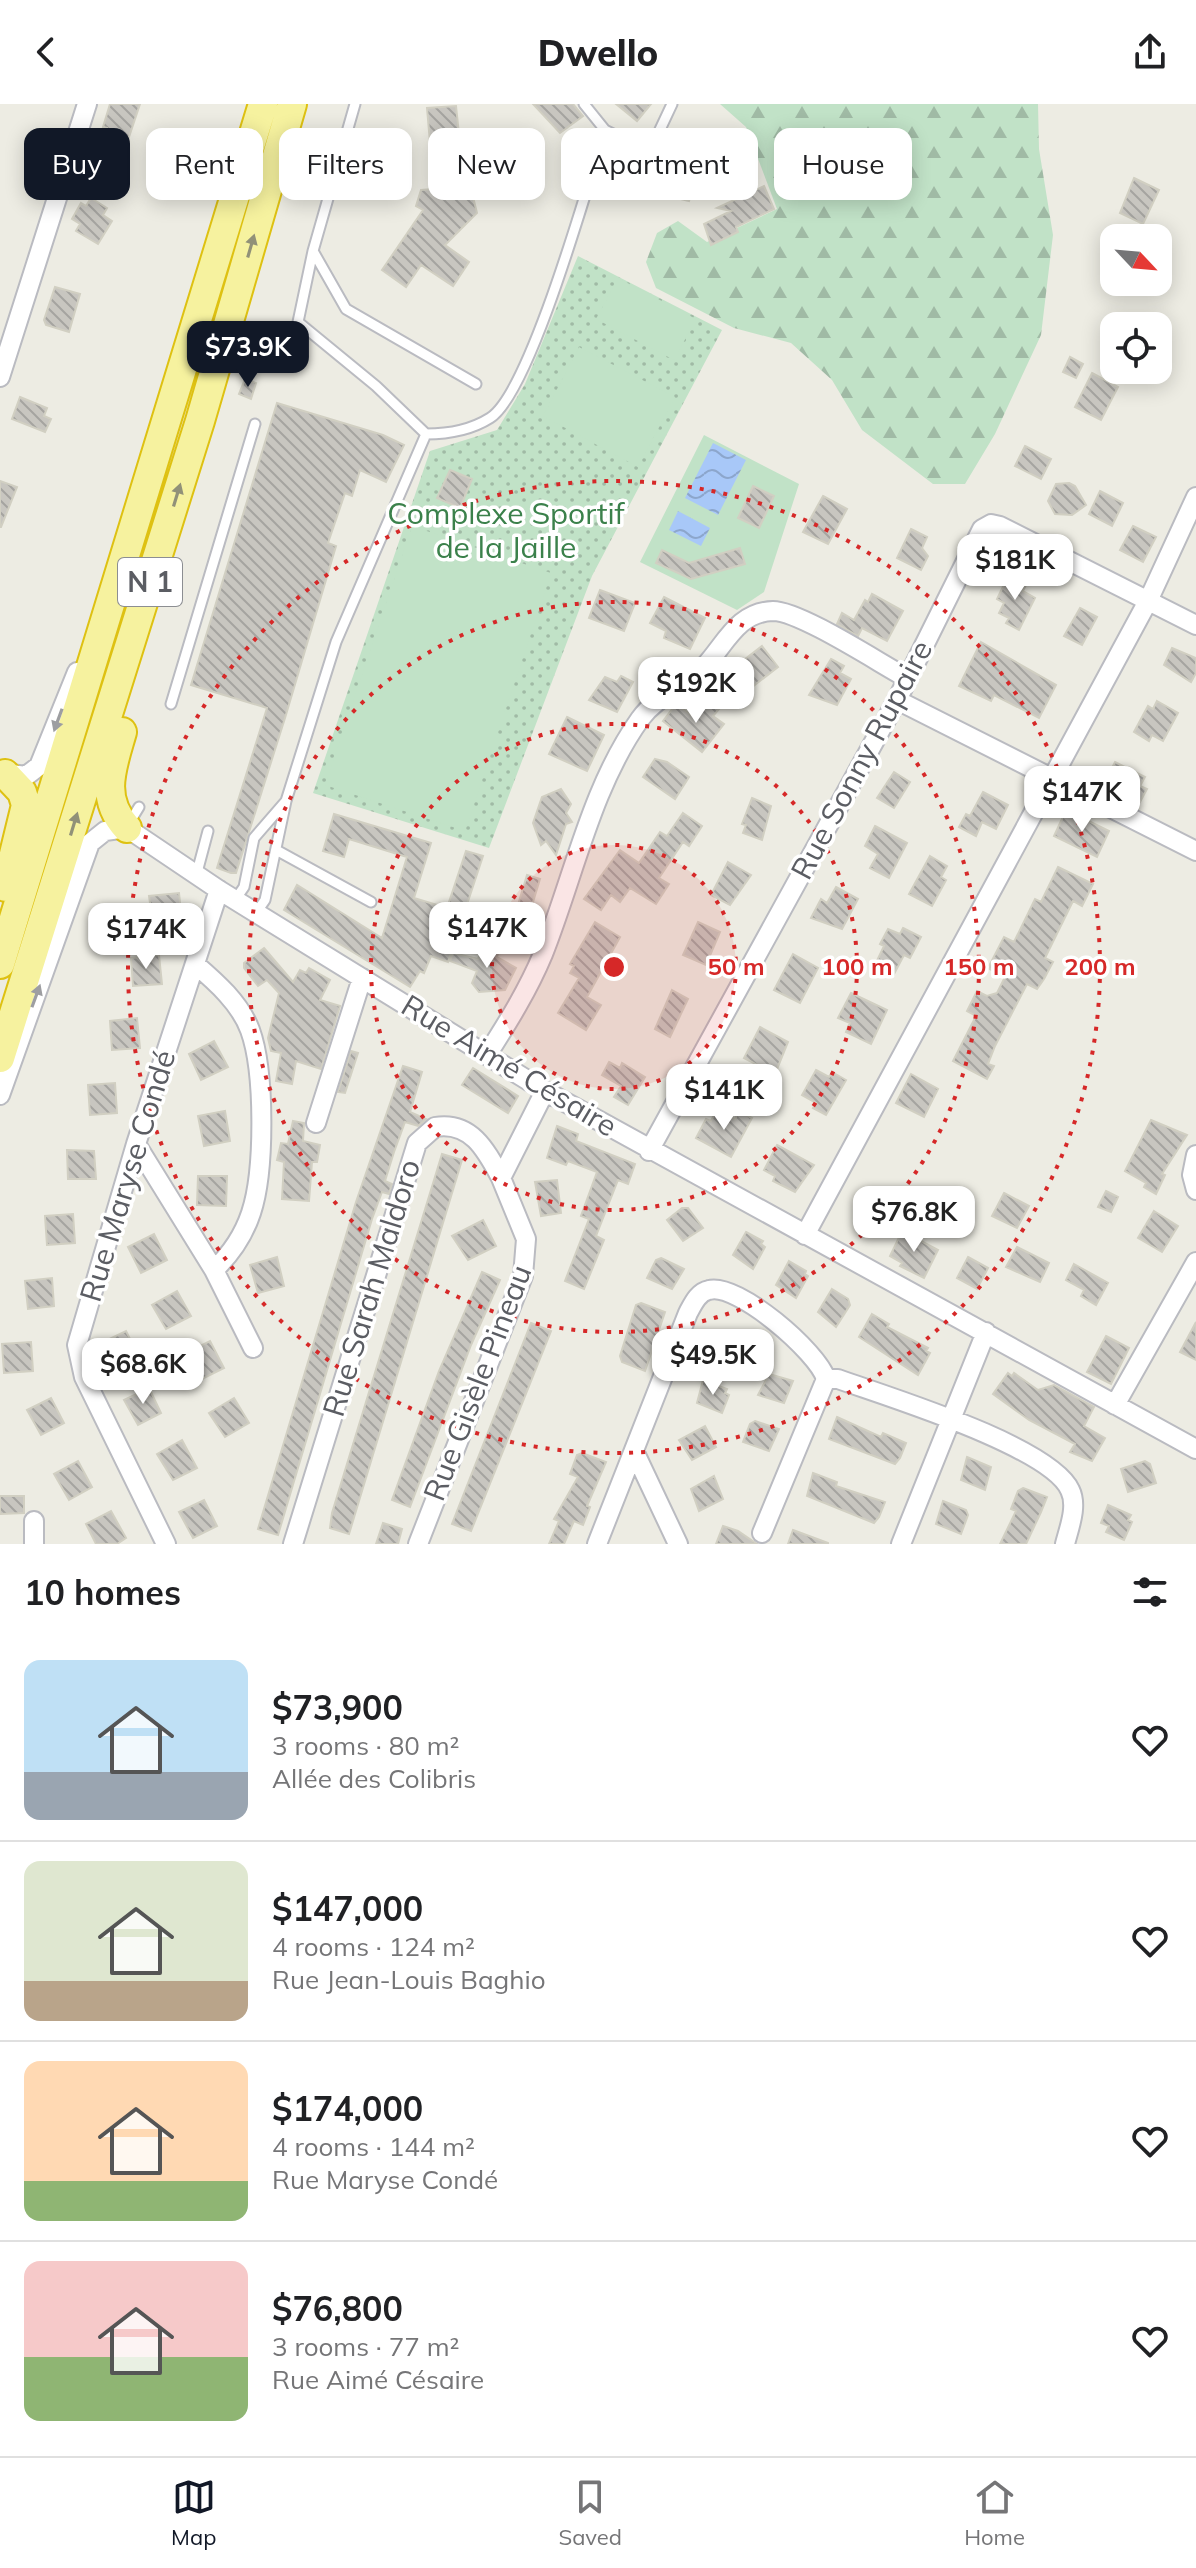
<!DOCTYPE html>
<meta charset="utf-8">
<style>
:root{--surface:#fff;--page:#f6f6f6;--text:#202124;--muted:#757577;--line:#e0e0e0;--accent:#111827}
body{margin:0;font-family:Mulish,sans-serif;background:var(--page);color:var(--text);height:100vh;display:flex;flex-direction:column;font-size:30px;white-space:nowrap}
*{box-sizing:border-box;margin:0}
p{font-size:26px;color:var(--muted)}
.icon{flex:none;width:44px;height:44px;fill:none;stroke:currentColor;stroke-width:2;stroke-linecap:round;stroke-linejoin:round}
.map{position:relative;height:1440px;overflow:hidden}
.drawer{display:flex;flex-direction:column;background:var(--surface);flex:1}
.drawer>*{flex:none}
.guide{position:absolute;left:24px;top:24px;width:1148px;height:72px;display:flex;gap:16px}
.needle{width:52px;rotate:116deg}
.fabs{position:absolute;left:1100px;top:120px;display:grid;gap:16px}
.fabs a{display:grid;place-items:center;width:72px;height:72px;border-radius:16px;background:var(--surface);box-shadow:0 4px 20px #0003;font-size:40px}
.price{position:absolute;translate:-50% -68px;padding:0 18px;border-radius:16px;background:#fff;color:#222;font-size:26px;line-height:52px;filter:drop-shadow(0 2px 4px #0008)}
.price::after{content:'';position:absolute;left:50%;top:48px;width:24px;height:18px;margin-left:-12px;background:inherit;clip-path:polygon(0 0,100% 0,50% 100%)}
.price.current{background:var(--accent);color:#fff}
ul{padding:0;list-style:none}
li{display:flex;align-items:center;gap:24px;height:200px;padding:0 24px}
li+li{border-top:2px solid var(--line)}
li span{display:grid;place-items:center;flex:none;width:224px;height:160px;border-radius:16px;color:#555}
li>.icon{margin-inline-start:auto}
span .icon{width:96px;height:96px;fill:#fffc;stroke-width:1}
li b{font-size:34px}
h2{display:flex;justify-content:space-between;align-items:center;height:96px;padding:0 24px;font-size:34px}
.chip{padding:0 28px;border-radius:16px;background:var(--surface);box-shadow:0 4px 20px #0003;font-size:28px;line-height:72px}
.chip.current{background:var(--accent);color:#fff}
header{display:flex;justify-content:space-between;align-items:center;height:104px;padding:0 24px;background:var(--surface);font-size:36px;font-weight:800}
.tabs{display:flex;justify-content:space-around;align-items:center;height:112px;border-top:2px solid var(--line);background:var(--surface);font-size:22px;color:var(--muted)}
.tabs a{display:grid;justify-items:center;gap:4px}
.tabs .current{color:var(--accent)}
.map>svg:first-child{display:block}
.forest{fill:url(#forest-firs)}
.park{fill:url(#park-dots)}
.pitch{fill:#c1e2c7}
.water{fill:url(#water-waves)}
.building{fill:url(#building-back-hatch);stroke:#d1cfc2;stroke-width:2}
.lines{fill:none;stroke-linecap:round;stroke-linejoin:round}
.service-casing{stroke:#babbc1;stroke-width:13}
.minor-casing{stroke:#babbc1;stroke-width:22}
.trunk-casing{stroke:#dec112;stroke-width:32}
.service{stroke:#fff;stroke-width:9}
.minor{stroke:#fff;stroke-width:18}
.trunk{stroke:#f6f29f;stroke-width:28}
.oneway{fill:#919178}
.oneway2{fill:#9d9ea1}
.ring{fill:none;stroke:#d62828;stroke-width:4;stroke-dasharray:4 8}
.labels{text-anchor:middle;stroke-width:7;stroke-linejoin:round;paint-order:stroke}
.shield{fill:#fff;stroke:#8c8e92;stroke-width:2}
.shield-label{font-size:28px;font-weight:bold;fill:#5b5d63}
.park-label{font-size:30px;fill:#3b814b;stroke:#fff}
.street-label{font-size:30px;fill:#5b5d63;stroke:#fff}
.centre{fill:#d62828;stroke:#fff;stroke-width:4}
.ring-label{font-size:24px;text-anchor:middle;font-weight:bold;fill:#d62828;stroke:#fff;stroke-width:7;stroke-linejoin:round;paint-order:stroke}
</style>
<header><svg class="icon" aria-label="back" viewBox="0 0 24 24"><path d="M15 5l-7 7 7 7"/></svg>Dwello<svg class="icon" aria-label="share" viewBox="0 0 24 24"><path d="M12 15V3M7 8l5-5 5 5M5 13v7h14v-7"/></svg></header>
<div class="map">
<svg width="1196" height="1440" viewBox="0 0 1196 1440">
<defs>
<pattern id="forest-firs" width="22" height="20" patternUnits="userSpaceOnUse" patternTransform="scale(2)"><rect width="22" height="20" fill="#c1e2c7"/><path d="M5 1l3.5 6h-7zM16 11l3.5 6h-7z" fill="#a0baa5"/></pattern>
<pattern id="park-dots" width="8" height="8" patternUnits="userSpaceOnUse" patternTransform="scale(2)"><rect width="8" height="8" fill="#c1e2c7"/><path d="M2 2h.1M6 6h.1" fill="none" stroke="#a0baa5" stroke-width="1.8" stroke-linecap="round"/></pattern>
<pattern id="water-waves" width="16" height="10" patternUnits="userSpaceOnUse" patternTransform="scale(2)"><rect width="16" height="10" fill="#a8c8f8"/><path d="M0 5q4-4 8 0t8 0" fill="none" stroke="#8ca6cc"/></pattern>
<pattern id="building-back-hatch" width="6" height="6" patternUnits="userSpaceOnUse" patternTransform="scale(2)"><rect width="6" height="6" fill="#c8c6c0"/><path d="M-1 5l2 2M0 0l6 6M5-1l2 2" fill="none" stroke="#a5a4a0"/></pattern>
</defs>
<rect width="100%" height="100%" fill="#edece3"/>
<path class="forest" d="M720,0H1038L1039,45L1053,131L1041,231L995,330L965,380H933L862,326L832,276L791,239L734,224L656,184L646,158L657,129L678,117L707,138L777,105L746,23Z"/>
<path class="park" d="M578,152L722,226L592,472L489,744L313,689L430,347L497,326L525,280Z"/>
<path class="pitch" d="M618,174L696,215L674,256L596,215Z
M579,243L675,293L638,363L543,312Z
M704,331L799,380L764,488L737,506L640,458Z
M412,422L551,469L465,727L325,681Z"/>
<path class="water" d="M713,339L746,356L718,411L685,394Z
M678,407L710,424L701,442L669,426Z"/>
<path class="building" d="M110,0H140L128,36L105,29L107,24L103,23Z
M533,0H573L583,12L560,29Z
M616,0H651L637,17Z
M456,2L459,30L501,26L502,54L461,56L462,81H470L477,109L445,141L469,158L453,182L421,161L406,183L382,166L423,106L416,102L421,86L434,85L427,4Z
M622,62L650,69L651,62L696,73L689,97L648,87L646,94L616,86Z
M1134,74L1159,86L1143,120L1120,109Z
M764,82L774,105L736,123L738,128L711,141L704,120L731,107L717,104Z
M91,94L107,104L103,111L112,117L98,140L76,127L80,120L72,115L81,99L86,102Z
M55,183L80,190L69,228L46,221L44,216Z
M1070,253L1083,260L1076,274L1063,268Z
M1092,269L1118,283L1101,316L1075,303Z
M245,275L256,279L251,295L239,290Z
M20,293L47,304L44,312L51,315L45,328L12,315Z
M277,299L383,331L404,341L386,378L360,366L352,392L345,389L328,439L336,442L285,614L236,769H231L217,764L267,604L191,581Z
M1025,342L1051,355L1041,375L1015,362Z
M450,366L472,375L460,404L437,394Z
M0,377L17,383L1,423H0Z
M1069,379L1075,382L1086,401L1072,411L1055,410L1048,397L1056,380Z
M753,382L774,392L759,424L738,414Z
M1100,387L1123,399L1112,422L1089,410Z
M823,392L847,405L828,440L803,428Z
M1133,422L1156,433L1143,458L1120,446Z
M911,425L927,433L922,444L928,452L921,466L897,454Z
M740,444L745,460L691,475L656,459L662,446L689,459Z
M1008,472L1026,481L1023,487L1035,494L1019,526L1006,519L1009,514L999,509L1004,499L997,495Z
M600,486L635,499L624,527L589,514Z
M872,490L903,507L887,537L862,524L858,532L837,520L842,509L854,516L865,496L868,498Z
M664,493L705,514L690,545L664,534L666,527L650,519Z
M1080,504L1097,513L1082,541L1064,532Z
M981,538L1056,581L1039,614L994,591L991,597L959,582Z
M762,542L778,563L747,587L731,566Z
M1172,544L1196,554V569L1191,578L1164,561Z
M831,555L844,562L840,569L851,575L837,601L809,591Z
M621,572L633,578L617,608L589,596L605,573L617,578Z
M710,596L720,604L713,612L724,620L702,648L663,617L676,600L695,614Z
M1157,597L1178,609L1163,637L1152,631L1149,637L1134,628L1148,602L1153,605Z
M567,613L604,631L587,667L549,650Z
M655,655L667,658L689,673L675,695L643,673Z
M1115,658L1145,673L1140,682L1147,685L1140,698L1123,690L1126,684L1107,674Z
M894,668L910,678L894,704L877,694Z
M561,685L571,700L566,709L572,718L566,720L556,751L546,737L541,741L533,719L542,693Z
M983,688L1008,701L996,725L982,718L976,732L959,723L966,710L970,712Z
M752,694L771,702L762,736L743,729L746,721L742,720Z
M1066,706L1109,727L1097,753L1054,732Z
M683,709L702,722L689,742L683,738L659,774L669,780L656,800L630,784L620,798L611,791L601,806L584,795L620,746L639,759L660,728L667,732Z
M334,710L431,739L414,794L447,804L466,747L483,752L448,858L431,852L424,869L420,867L410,883L284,806L297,781L382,834L407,753L349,735L344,753L323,747Z
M875,722L907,739L889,774L870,764L878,750L865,742Z
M930,752L947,762L941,773L946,776L932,802L909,790Z
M728,758L751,771L730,801L711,791Z
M1058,763L1093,780L1082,802L1073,797L1045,854L1053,858L1044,875L1037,885L1027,880L995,942L988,960L994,962L987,975L953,957L976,912L967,907L977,887L987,892L997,889L1005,873L988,864L1004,833L1014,838L1035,795L1041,798Z
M527,771L540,775L530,808L537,811L533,827L507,819L512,803L517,804Z
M836,783L858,795L842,825L811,814L821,795L827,799Z
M179,789L182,817L153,820L149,792Z
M595,818L620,833L587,893L601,901L586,926L558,909L579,874L570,869L574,862L570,860Z
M698,818L720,828L706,861L683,851Z
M903,824L921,833L910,854L904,851L893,872L874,863L884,842L880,840L888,825L900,830Z
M484,842L499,846L497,853L516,864L505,886L479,888L472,879L477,867L450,857L453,849L478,855Z
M264,844L293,878L300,866L306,869L309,864L330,876L320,896L340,902L321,965L296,957L292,980L276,977L281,949L271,947L268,934L279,889L267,876L258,882L244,864V859Z
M793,850L818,864L800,899L774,886Z
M159,851L162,880L133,882L131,854Z
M672,886L688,895L670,933L655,925Z
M851,889L887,906L871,940L846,928L850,919L838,914Z
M137,914L140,944L112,946L110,917Z
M760,923L788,938L775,970L744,954Z
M214,937L228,963L201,976L189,950Z
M351,947L358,949L345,989L338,988Z
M609,958L620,964L622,959L645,973L628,1001L614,993L621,982L602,971Z
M403,962L422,968L410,1008L426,1015L418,1022L405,1018L394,1048L385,1077L392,1080L389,1090L382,1088L372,1115L278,1431L258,1425L356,1098Z
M473,964L518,992L508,1009L462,981Z
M816,966L829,973L832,968L846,976L826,1011L813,1004L816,999L802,991Z
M911,970L938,985L924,1013L896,999Z
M115,979L117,1009L90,1011L88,981Z
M717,1005L735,1015L739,1007L752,1014L731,1053L696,1034L706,1015L711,1017Z
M225,1007L230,1037L204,1042L198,1012Z
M1151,1016L1187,1031L1162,1070L1165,1071L1156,1090L1144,1083L1146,1079L1125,1067Z
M293,1017L304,1019L303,1037L320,1041L317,1058H312L309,1097L282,1095L284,1058L277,1056L281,1039L288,1040Z
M557,1022L578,1030L576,1037L635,1060L628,1080L618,1076L596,1132L604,1136L584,1185L565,1177L589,1115L581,1112L597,1068L568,1057L566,1061L547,1054Z
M777,1041L814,1061L795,1088L773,1077L775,1072L764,1066Z
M67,1046L94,1047L96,1075H68Z
M442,1050L462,1056L349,1430L330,1424L332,1409Z
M198,1072H227L226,1102L197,1101Z
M557,1076L561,1109L541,1112L535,1078Z
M1106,1087L1118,1093L1111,1108L1098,1103Z
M1004,1089L1029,1102L1017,1124L992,1112Z
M682,1104H688L703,1124L683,1137L667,1116Z
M1154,1107L1178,1122L1162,1148L1138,1134Z
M73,1110L75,1139L47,1141L45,1112Z
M483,1116L496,1142L468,1156L452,1132Z
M902,1127L938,1146L924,1174L900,1162L902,1159L890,1152Z
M746,1128L763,1137L761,1140L765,1143L753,1165L733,1151Z
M154,1130L167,1156L141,1169L128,1143Z
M1017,1143L1049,1159L1040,1178L1006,1163Z
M277,1153L284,1182L258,1189L250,1161Z
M968,1153L988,1164L977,1185L957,1174Z
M661,1154L684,1165L672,1185L647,1174L656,1156Z
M789,1157L806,1167L805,1170L808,1172L796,1194L776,1181Z
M1074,1160L1108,1179L1096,1201L1081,1192L1084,1186L1066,1176Z
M482,1168L500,1176L471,1241L410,1403L392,1396L439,1267Z
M52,1174L54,1202L28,1205L25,1177Z
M832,1185L848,1195L850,1201L836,1223L818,1208Z
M177,1187L191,1212L166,1225L152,1201Z
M641,1199L665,1208L645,1267L622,1258L620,1252L636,1201Z
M872,1210L889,1220L887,1223L928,1244L926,1247L930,1249L918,1271L859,1233Z
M1196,1218V1256L1180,1248Z
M531,1219L551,1227L471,1427L452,1420Z
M126,1227L139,1253L114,1265L101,1239Z
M721,1229L745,1237L743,1241L747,1243L741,1261L715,1253Z
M1106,1232L1129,1244L1111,1280L1087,1268Z
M210,1237L224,1264L200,1276L186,1249Z
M31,1238L33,1267L4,1269L2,1240Z
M1008,1269L1012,1272L1014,1269L1038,1286L1054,1281L1094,1303L1084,1322L1105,1334L1092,1357L1070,1348L1075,1340L1029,1316L993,1290Z
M769,1270L793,1277L784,1299L758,1291Z
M703,1276L727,1285L725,1289L729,1291L722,1309L697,1299Z
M149,1284L161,1309L138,1321L124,1296Z
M51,1294L64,1319L41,1331L27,1306Z
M234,1294L249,1319L225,1333L209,1309Z
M837,1313L881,1333L883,1329L906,1339L900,1354L895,1360L829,1335Z
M755,1317L779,1325L769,1347L743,1338L750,1320Z
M705,1322L716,1343L692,1356L679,1336Z
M182,1336L197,1364L173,1376L157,1350Z
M582,1349L606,1358L587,1402L590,1403L583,1421L574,1417L564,1440H549L559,1417L554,1415L578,1373L570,1370L577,1351Z
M967,1353L991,1363L985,1386L961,1376Z
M78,1357L92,1383L69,1396L54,1370Z
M1145,1357L1150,1360L1156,1379L1128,1388L1121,1365Z
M813,1369L837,1378L836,1382L885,1398L879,1413L874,1419L807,1392Z
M714,1372L723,1395L699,1407L691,1385Z
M1023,1384L1047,1393L1041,1408L1026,1440H1000L1016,1407L1011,1405L1018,1387Z
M0,1392H24V1409L0,1410Z
M204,1396L217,1422L193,1434L179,1408Z
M943,1397L966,1406L968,1411L961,1430L936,1420Z
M1108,1401L1131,1411L1128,1416L1132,1418L1124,1436L1106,1428L1109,1422L1101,1419Z
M111,1407L126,1434L117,1440H96L86,1420Z
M383,1419L402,1425L398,1440H376Z
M723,1422L738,1427L757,1440H716Z
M793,1426L828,1439V1440H788Z"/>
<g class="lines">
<defs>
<path id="service" d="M355,0L313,147L298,218L376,282L426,330C448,330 471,326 490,314C530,289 588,80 605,26
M584,0L605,26L635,41L657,32L672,0
M313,147L346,205L476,280
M171,600L255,320
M128,721L139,703
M278,747L371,798
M196,772L208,727
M235,796L244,783L254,734L286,697
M256,809L265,796L286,697L336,538L426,330"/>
<path id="minor" d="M0,273L87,0
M897,596L1196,747
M3,669L26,672L39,662L77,568
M195,860C216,878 240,899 250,926C265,967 265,1067 251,1109C244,1130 231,1150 214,1166
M487,951C508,918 528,886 543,850C574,772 591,684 640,615C658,590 686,584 705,562C726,539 738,508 773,507C800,507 879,559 907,574
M0,991L90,739L105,727L127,724L219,786L545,987L1196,1345
M316,1019L362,874
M136,1040L214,1166L253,1244
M649,1047L897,596L982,425L991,420L1000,422L1196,521
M1196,1051L1192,1071L1196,1086
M805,1131L1148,497L1196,393
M1115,1301L1196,1158
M635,1349L678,1440
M34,1417V1440
M762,1429L826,1275
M166,1440L84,1273L77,1241L136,1040L219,786
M293,1440L417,1039L435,1023C471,1017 486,1046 501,1074
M418,1440L523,1172L526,1135L501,1074L545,987
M597,1440L688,1209C693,1200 698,1188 709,1186C737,1178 818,1248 826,1275H838C885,1292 1050,1342 1070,1386C1078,1402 1069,1424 1065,1440
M901,1440L986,1228"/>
<path id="trunk" d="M122,628C112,663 99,694 127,724
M5,670L22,688L26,701L6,783
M0,860L263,0
M0,954L200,317L292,0"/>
</defs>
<use href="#service" class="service-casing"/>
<use href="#minor" class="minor-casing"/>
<use href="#trunk" class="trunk-casing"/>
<use href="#service" class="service"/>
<use href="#minor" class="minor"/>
<use href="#trunk" class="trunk"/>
</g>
<defs><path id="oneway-solid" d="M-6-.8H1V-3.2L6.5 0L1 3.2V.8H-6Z" transform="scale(2)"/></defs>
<g class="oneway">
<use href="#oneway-solid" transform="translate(251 142) rotate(-74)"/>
<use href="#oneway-solid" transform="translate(177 391) rotate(-73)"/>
<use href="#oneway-solid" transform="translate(74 720) rotate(-73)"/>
</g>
<g class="oneway2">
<use href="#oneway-solid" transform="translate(58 616) rotate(110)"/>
<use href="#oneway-solid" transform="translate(36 892) rotate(-70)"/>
</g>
<circle cx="614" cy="863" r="122" fill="#d62828" fill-opacity=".12"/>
<g class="ring">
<circle cx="614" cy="863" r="122"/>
<circle cx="614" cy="863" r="243"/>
<circle cx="614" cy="863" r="365"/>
<circle cx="614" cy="863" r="486"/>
</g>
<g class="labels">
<rect class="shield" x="118" y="454" width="64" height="48" rx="6"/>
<g class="shield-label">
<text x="150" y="488">N 1</text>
</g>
<g class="park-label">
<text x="506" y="420">Complexe Sportif<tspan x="506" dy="34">de la Jaille</tspan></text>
</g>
<g class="street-label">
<text transform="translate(862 656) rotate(-62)" y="10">Rue Sonny Rupaire</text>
<text transform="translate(509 962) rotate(31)" y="10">Rue Aimé Césaire</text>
<text transform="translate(128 1072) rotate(-73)" y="10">Rue Maryse Condé</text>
<text transform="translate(372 1184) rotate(-73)" y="10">Rue Sarah Maldoro</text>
<text transform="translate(478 1279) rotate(-69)" y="10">Rue Gisèle Pineau</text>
</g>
</g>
<circle cx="614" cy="863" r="12" class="centre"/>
<g class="ring-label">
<text x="736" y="871">50 m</text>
<text x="857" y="871">100 m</text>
<text x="979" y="871">150 m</text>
<text x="1100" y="871">200 m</text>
</g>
</svg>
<div class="fabs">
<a><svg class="needle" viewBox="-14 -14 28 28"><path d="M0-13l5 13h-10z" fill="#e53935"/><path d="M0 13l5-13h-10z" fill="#757577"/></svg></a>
<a><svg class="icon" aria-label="locate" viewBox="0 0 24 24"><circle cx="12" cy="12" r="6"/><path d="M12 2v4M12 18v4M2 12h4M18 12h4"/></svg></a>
</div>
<b class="price current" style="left:248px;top:285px">$73.9K</b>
<b class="price" style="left:1015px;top:498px">$181K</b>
<b class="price" style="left:696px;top:621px">$192K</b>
<b class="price" style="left:1082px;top:730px">$147K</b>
<b class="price" style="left:487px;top:866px">$147K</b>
<b class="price" style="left:146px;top:867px">$174K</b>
<b class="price" style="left:724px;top:1028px">$141K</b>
<b class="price" style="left:914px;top:1150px">$76.8K</b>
<b class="price" style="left:713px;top:1293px">$49.5K</b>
<b class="price" style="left:143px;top:1302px">$68.6K</b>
<div class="guide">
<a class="chip current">Buy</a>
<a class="chip">Rent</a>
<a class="chip">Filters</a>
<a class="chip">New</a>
<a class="chip">Apartment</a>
<a class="chip">House</a>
</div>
</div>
<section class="drawer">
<h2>10 homes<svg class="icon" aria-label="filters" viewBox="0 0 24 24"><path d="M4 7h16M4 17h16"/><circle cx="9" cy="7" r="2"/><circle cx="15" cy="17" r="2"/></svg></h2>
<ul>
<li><span style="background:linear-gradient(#bfe0f5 70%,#9aa5b1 0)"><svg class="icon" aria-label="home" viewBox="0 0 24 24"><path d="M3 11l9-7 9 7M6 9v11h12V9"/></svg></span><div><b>$73,900</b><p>3 rooms · 80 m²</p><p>Allée des Colibris</p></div><svg class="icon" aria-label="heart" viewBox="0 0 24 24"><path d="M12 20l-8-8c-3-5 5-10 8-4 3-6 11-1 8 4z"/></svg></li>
<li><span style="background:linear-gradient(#dfe7d0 75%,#b9a48a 0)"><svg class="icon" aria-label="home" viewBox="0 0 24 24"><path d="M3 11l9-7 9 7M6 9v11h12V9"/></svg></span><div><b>$147,000</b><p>4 rooms · 124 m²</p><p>Rue Jean-Louis Baghio</p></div><svg class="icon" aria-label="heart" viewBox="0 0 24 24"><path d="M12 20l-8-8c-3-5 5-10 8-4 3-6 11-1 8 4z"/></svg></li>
<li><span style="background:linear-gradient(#ffd9b3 75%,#8fb573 0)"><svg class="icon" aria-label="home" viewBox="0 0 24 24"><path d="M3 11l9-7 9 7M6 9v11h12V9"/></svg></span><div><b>$174,000</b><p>4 rooms · 144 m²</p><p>Rue Maryse Condé</p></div><svg class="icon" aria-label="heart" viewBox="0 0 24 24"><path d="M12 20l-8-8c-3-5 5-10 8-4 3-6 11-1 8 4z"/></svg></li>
<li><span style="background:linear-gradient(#f6c9c9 60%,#8fb573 0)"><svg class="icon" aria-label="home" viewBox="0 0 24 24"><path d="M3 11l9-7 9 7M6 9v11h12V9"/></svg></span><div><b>$76,800</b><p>3 rooms · 77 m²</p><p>Rue Aimé Césaire</p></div><svg class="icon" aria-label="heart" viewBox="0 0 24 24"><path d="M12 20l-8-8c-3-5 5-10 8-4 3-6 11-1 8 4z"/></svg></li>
</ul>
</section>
<nav class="tabs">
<a class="current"><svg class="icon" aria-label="map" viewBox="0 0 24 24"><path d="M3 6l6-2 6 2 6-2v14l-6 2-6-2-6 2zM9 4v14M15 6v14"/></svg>Map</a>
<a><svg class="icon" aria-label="saved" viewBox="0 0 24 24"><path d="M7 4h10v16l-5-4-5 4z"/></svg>Saved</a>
<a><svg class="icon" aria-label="home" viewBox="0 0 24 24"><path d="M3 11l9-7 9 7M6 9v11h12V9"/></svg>Home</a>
</nav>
